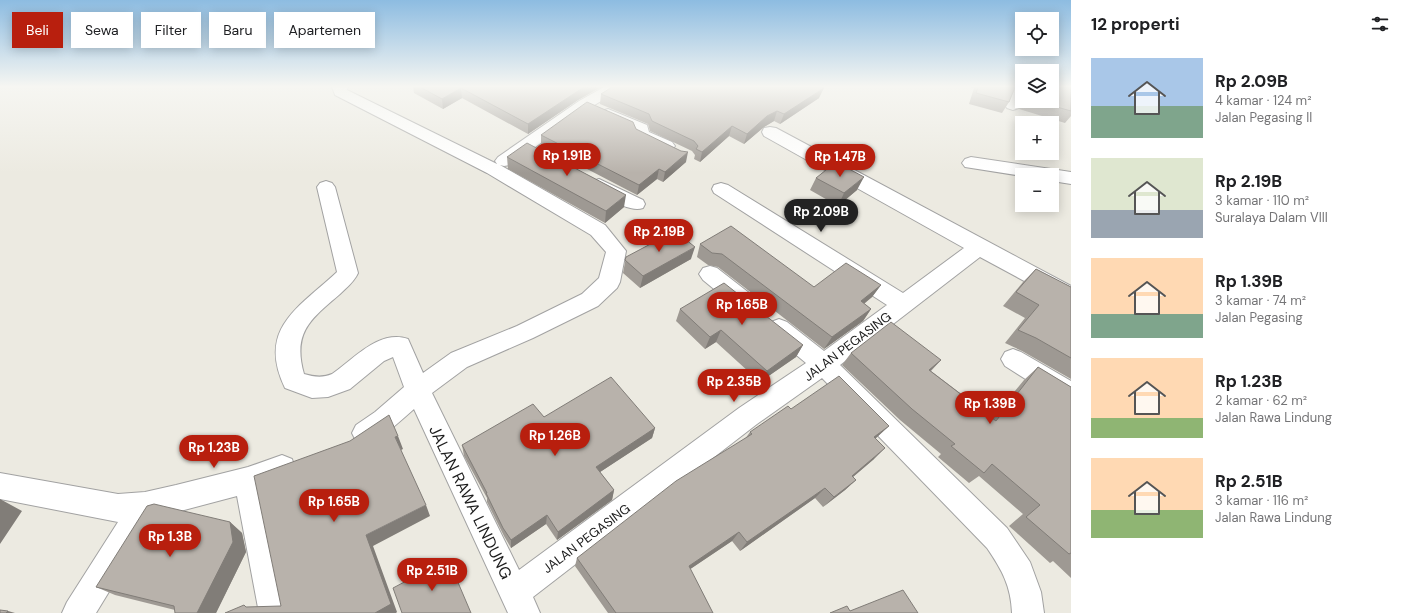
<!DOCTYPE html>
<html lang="id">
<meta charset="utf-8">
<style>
:root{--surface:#fff;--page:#f6f6f6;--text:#202124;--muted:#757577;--accent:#b81f0e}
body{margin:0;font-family:"DM Sans",sans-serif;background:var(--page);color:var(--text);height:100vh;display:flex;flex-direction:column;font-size:15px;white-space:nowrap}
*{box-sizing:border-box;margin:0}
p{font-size:13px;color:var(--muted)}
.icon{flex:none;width:22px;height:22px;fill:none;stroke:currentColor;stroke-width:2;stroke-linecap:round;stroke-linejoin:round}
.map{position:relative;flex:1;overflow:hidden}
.details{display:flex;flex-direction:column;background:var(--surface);width:340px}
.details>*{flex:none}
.guide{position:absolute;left:12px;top:12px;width:380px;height:36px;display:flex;gap:8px}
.tools{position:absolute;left:1015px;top:12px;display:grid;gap:8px}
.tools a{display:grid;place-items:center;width:44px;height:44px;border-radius:0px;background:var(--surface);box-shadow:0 2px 10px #0003;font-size:20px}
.price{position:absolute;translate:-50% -34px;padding:0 9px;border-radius:14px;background:var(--accent);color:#fff;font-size:13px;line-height:26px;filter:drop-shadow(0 1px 2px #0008)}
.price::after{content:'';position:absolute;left:50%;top:24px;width:12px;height:9px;margin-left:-6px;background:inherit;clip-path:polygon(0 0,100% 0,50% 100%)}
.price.selected{background:#222;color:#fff}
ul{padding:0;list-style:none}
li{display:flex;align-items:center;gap:12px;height:100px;padding:0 20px}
li span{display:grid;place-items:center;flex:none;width:112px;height:80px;border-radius:0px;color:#555}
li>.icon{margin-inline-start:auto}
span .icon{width:48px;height:48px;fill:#fffc;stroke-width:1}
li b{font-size:17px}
h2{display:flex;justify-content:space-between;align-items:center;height:48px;padding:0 20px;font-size:17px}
.tag{padding:0 14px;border-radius:0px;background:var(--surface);box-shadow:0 2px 10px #0003;font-size:14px;line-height:36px}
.tag.selected{background:var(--accent);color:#fff}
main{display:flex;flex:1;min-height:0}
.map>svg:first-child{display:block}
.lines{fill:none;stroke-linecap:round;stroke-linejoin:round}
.minor-casing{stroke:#a2a2a2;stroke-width:2}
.minor{fill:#fff;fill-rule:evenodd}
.wall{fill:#9e9993}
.shaded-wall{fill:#817d78}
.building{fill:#b8b2ab;stroke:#817d78}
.labels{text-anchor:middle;stroke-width:3;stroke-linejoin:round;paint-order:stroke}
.street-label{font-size:13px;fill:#1b1b1b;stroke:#fff}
.near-street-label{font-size:16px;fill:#1b1b1b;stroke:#fff}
</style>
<main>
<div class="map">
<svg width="1071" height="613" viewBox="0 0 1071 613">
<rect width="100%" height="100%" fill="#eceae1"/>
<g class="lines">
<defs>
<path id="minor" d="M332,87H348L347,90L497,164L495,161L498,157L579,101L604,87H623L620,90L591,107L510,165L504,166L500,165L605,225L626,251L620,282L617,288L598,306L533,338L467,367L432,393L519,570L739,408L806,363L771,334L768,328L771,322L779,319L787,322L824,351L887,305L714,193L712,189L714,185L721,183L728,185L903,293L964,248L764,136L762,132L764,128L770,127L776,128L1071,286V304L1063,302L980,257L840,365L1007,528L1030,562L1041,592L1044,613H1012C1011,586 1002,570 987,548L822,378L757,424L533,597L540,613H508L414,409C399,422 384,437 365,445L356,441L352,433L356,425L375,412L404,387L393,357L384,361L350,389L328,397L312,398L285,388C256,328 300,307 337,272L317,187L320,183L326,181L332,183L335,187L358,273C354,282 347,287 340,294C311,319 292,332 304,374C314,377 323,378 332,374C354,359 379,329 408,339L423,373L451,353L517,326L582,294L599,278L606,252L591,235L487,173L335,95Z
M1013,87H1022L1023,101L1019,108L1013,110L1007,108L1005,105Z
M608,109L647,125L649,132L672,142L675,146L672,150L666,151L660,150L635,138L633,131L602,117L600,114L602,111Z
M971,157L1071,172V184L1052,181V175H1022V176L965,167L962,163L965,159Z
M599,179L643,200L645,204L643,208C628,213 606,196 593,189L590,185L593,181Z
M710,266L717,268L753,296L756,302L753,308L745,310L737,308L703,280L699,274L703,268Z
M1013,349L1021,352L1071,381V405L1062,402L1005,366L1001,359L1005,352Z
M282,455L292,459L295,468L292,477L263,488L291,613H259L237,496L154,518L96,613H62L67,602L118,522L0,499V473L118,494L145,492L176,485L248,467Z"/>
</defs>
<use href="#minor" class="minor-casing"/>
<use href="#minor" class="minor"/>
</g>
<path class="wall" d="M413,87H601L578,100L528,134L462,98L443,109L414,93Z
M970,87H1015L1009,102L1002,113L969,104L974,88Z
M1071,87V116L1065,123L1019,109L1024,101H1052Z
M601,94L819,98L780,124L774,121L764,127L744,144L729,136L700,162L694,159L695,155L692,151L650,131L648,124L600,104Z
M636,129L686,162L663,182L657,179L637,195L541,145V135Z
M507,157L624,207L605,223L508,169Z
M816,178L857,190L838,206L810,190Z
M700,244L814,287L881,285L872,297L864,304L871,309L863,321L824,349L718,267L708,265L697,257Z
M626,257L691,259L640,288L623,273Z
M1036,269L1071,287V379L1022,351L1005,343L1025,318L1003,306L1023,282Z
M680,309L803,345L796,357L760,382L716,342L705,349L676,321Z
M851,353L941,360L931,371L993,418L1024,380L1038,367L1071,387V578L1053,561L1050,563L1009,526L1023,514L979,476L969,483L938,457L941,454L900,420L842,365Z
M791,409L889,426L875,439L874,459L853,477L856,480L845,490L823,507L815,498L740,551L732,541L690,569L713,613H608L575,566L577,558L745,439L750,432Z
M544,417L655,428L652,438L600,472L614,490L612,500L557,540L546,524L511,548L504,536L487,502V498L464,456L462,445Z
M230,522L242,533L246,552L216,613H175V610L115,595L96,587Z"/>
<path class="shaded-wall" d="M584,87H601L578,100L528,134V124Z
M461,88L462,98L443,109L442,99Z
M824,88L819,98L780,124L784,114Z
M777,111L774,121L764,127L744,144L747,134L767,116Z
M732,126L729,136L700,162L702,152Z
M688,152L686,162L663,182L665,172Z
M659,169L657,179L637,195L639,185Z
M864,177L857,190L838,206L844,193Z
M626,195L624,207L605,223L606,211Z
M695,247L691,259L640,288L643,276Z
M881,285L872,297L852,313L861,301Z
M871,309L863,321L824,349L832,337Z
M721,330L716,342L705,349L710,337Z
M803,345L796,357L760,382L767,371Z
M941,360L929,372V370Z
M889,426L877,437L862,449L874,437Z
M655,428L652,438L594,476L596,467Z
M398,436L403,449L401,450L395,437Z
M885,448L874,459L841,487L852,476Z
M856,480L845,490L823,507L834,497Z
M825,488L815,498L740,551L747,542Z
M614,490L612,500L557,540L558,532Z
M0,499L22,511L0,544Z
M426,505L430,516L373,546L397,612L396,613H375L366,535Z
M547,515L546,524L511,548V540Z
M230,522L242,533L246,552L216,613H197Z
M739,532L732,541L683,574L689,566Z
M8,611L15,613H6Z"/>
<path class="building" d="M420,87H584L528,124L461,88L442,99Z
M612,87H822L824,88L784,114L777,111L767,116L747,134L732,126L702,152L696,149L698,146L694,141L652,121L649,114L601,94Z
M978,87H1015L1009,102L976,93Z
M1052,87H1071V111L1036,101H1052Z
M587,102L633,122L636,129L681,151L688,152L665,172L659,169L639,185L541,135Z
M527,143L626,195L606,211L507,157Z
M836,162L864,177L844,193L816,178Z
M731,226L814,287L846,263L881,285L861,301L871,309L832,337L722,254L712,253L700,244Z
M675,231L695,247L643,276L625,260L626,257Z
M1036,269L1071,287V358L1036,338L1018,330L1039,305L1016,292Z
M724,283L803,345L767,371L721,330L710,337L680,309Z
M891,322L941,360L929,370L996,421L1038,367L1071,387V553L1069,554L1026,517L1040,505L992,464L984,473L951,446L955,444L912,409L851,353Z
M839,376L889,426L874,437L885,448L852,476L856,480L834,497L825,488L747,542L739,532L689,566L713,613H616L577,558L676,481L752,434L750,432L788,406L791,409Z
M611,377L655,428L596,467L614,490L558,532L547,515L511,540L503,528L486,493H487L462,445L533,404L544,417Z
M389,415L398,436L395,437L426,505L366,535L391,604L375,613H225L244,605L246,607L281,606L254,476L350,441Z
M154,504L230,522L233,542L197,613H175L174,606L96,587L147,506Z
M448,559L471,613H402L393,588Z
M903,590L918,613H830L847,606L850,611Z
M0,610L8,611L6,613H0Z"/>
<linearGradient id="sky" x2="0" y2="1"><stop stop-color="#8dbce1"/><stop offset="0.5" stop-color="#f6f6f2"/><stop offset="1" stop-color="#f6f6f2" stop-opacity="0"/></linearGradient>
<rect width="1071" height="173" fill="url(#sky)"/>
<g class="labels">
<g class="street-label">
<text transform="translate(847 346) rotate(-37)" y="5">JALAN PEGASING</text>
<text transform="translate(586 538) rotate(-37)" y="5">JALAN PEGASING</text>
</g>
<g class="near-street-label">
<text transform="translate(471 502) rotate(64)" y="6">JALAN RAWA LINDUNG</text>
</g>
</g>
</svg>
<div class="tools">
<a><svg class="icon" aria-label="locate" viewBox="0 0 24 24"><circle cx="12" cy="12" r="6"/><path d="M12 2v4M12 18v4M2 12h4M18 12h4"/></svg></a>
<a><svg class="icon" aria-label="layers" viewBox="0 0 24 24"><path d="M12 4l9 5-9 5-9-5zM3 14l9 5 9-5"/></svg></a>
<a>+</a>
<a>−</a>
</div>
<b class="price" style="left:567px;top:177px">Rp 1.91B</b>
<b class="price" style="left:840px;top:178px">Rp 1.47B</b>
<b class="price selected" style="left:821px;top:233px">Rp 2.09B</b>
<b class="price" style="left:659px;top:253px">Rp 2.19B</b>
<b class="price" style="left:742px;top:326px">Rp 1.65B</b>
<b class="price" style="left:734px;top:403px">Rp 2.35B</b>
<b class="price" style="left:990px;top:425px">Rp 1.39B</b>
<b class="price" style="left:555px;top:457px">Rp 1.26B</b>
<b class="price" style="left:214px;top:469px">Rp 1.23B</b>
<b class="price" style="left:334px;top:523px">Rp 1.65B</b>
<b class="price" style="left:170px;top:558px">Rp 1.3B</b>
<b class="price" style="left:432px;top:592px">Rp 2.51B</b>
<div class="guide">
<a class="tag selected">Beli</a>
<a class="tag">Sewa</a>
<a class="tag">Filter</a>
<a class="tag">Baru</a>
<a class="tag">Apartemen</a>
</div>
</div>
<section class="details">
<h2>12 properti<svg class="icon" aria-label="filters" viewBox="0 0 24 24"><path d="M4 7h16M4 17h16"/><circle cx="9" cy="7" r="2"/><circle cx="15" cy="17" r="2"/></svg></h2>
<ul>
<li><span style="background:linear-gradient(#a9c7e8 60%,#7fa58c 0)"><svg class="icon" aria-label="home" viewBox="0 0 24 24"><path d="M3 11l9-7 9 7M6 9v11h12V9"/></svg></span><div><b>Rp 2.09B</b><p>4 kamar · 124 m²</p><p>Jalan Pegasing II</p></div></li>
<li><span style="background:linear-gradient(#dfe7d0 65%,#9aa5b1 0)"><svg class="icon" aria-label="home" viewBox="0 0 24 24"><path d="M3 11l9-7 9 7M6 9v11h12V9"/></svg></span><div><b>Rp 2.19B</b><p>3 kamar · 110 m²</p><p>Suralaya Dalam VIII</p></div></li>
<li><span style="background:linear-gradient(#ffd9b3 70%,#7fa58c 0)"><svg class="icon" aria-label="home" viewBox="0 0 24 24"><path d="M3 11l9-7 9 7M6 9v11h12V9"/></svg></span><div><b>Rp 1.39B</b><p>3 kamar · 74 m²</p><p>Jalan Pegasing</p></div></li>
<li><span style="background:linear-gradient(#ffd9b3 75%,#8fb573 0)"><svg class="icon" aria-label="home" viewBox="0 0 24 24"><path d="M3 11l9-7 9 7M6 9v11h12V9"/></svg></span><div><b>Rp 1.23B</b><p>2 kamar · 62 m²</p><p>Jalan Rawa Lindung</p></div></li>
<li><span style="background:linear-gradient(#ffd9b3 65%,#8fb573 0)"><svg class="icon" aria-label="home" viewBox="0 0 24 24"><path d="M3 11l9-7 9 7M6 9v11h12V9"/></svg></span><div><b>Rp 2.51B</b><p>3 kamar · 116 m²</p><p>Jalan Rawa Lindung</p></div></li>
</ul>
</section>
</main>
